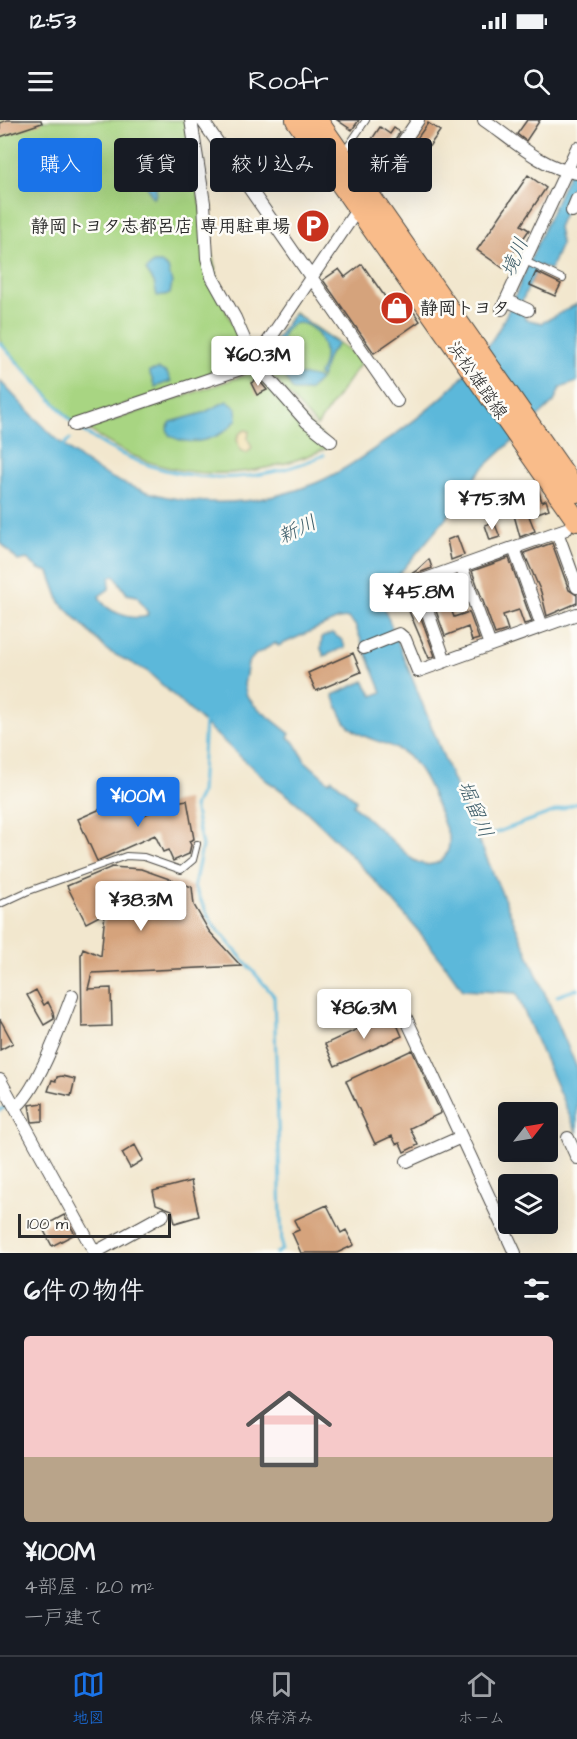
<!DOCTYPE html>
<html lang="ja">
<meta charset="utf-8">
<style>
:root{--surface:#171b24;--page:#242831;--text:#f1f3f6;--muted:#9ea1a6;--line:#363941;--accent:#1a73e8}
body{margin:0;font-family:"Architects Daughter","Klee One",sans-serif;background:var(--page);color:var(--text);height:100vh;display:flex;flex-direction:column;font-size:22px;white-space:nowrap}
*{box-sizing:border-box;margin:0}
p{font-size:20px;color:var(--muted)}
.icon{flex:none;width:33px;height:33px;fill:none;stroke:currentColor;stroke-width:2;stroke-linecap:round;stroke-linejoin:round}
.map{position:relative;height:1133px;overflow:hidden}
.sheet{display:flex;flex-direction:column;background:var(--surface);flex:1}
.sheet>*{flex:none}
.guide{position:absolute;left:18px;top:18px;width:542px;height:54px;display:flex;gap:12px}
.needle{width:39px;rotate:59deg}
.controls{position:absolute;left:498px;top:982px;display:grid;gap:12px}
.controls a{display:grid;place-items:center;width:60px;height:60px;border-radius:6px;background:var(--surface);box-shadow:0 6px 24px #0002;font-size:30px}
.scale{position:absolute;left:18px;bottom:15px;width:153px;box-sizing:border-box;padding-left:6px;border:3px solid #2b2b2b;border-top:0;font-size:16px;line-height:21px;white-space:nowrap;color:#2b2b2b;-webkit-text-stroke:4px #fdfcf7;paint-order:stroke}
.price{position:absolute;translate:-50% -51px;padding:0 14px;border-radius:6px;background:#fff;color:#222;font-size:20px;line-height:39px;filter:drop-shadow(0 2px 3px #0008)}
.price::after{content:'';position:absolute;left:50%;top:36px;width:18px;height:14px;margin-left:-9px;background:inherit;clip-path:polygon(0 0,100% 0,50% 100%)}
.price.active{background:var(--accent);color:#fff}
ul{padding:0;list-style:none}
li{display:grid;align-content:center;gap:12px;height:318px;padding:0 24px}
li+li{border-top:2px solid var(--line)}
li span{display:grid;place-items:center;height:186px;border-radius:6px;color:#555}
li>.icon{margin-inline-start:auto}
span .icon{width:108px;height:108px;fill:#fffc;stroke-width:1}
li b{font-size:26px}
h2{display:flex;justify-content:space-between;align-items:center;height:72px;padding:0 24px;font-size:26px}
.chip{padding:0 21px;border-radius:6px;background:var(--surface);box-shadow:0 6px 24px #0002;font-size:21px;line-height:54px}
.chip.active{background:var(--accent);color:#fff}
.status{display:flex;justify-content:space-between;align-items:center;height:42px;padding:0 30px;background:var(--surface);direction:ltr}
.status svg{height:16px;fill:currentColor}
header{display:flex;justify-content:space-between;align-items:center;height:78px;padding:0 24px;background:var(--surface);font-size:27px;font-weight:600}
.menu{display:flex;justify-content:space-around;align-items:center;height:84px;border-top:2px solid var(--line);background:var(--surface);font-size:16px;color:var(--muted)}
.menu a{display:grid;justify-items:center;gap:3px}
.menu .active{color:var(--accent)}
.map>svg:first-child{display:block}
.green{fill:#a8d582;stroke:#6a8056;stroke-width:1.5}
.sand{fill:#eeda9e;stroke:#8c8264;stroke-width:1.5}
.water{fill:#5cb8da;stroke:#447282;stroke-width:1.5;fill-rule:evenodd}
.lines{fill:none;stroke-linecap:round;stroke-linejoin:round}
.stream{stroke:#5cb8da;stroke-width:3}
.building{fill:#d5a37c}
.lane-casing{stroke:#494743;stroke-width:8}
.street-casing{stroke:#494743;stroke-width:14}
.primary-casing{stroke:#494743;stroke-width:22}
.lane{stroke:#fff;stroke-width:6}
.street{stroke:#fff;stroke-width:12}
.primary{stroke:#f9bc8a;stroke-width:20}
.labels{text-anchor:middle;stroke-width:5;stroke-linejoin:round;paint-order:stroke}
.poi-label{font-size:18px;font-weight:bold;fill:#2b2b2b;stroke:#fdfcf7;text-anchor:end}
.street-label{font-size:18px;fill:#2b2b2b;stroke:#fdfcf7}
.water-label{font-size:20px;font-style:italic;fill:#3c5c68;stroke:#fdfcf7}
</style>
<div class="status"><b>12:53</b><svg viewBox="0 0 49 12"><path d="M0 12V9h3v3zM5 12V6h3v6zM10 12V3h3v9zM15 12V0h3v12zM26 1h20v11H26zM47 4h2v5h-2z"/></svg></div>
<header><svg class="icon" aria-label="menu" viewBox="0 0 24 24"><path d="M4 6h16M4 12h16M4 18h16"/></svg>Roofr<svg class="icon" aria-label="search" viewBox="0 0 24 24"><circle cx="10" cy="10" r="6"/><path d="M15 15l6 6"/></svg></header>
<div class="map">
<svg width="577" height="1133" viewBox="0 0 577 1133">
<rect width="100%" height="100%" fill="#fdfcf7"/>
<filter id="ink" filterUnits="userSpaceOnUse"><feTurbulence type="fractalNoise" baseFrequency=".0167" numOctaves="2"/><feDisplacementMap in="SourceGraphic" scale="12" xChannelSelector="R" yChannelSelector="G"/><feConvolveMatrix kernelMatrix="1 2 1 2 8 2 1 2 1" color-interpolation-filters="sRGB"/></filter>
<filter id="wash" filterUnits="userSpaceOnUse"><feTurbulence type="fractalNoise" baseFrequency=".008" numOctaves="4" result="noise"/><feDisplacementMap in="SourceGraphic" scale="24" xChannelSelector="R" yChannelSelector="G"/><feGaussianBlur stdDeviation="1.35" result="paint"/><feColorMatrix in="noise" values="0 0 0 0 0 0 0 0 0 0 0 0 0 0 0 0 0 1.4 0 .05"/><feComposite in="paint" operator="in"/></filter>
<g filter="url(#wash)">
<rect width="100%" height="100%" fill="#f2e7ce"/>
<path class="green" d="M0,0H186L200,83L224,186L250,242L73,302L0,222Z
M294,192L363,240L317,306L260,243Z
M257,251L332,326C247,364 164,366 88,309Z"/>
<path class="sand" d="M245,310L249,311L248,319L252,328L247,333L240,330L237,319L239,314Z"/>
<path class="water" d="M125,29C150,26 160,58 155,77L153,78L141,55L122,35Z
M577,35V64L558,107L561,124L550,150L539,145L521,183L525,199L542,203L577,184V262L560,268L554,282L478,353L464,377L389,466L383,485L450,653L577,948V1013L516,873L463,870C424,814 378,762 330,714C310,695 290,674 267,661L147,551L108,531L60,482L49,452L39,449L27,439L18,441L0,422V261C26,288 51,317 82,340C149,388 241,394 316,363C340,353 361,338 383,323C425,294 466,261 494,217C507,197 516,174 525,152C542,113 559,74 577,35ZM114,455L127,474L137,476L148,493L147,496C133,501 104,492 99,476L109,469L110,458ZM348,498L355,505L382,572L373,576L364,561L333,575C337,584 340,596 347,604C363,622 392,621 409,637C429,656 438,691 449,717C451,741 432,752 412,739L353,685L356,680L332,659L329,662L305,641L296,624L288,617L290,614L254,585L247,576L244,565L248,543L256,534L276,523L278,526L338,499Z
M153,143H161L168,148L172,163L170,174L157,176L154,162L146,150Z
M294,193L338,224L328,236L321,258L318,255C343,215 284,175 280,230H275L276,220Z
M275,232H280C287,265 308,250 320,260L308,271H293L278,245Z
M159,249L167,253L171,261L155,267L149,251Z
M227,281L236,288L237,299C223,319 190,329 169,315L167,308L171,302L203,293Z
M332,513L342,520L345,527L324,536L321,529L322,517Z"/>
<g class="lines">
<path class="stream" d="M0,223L71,301
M80,309C154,363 241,372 324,335
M63,326L70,319
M566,501L568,504L577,501
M205,600L201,672L194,686L202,726L194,767L212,803L274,876L282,1130L276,1133
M487,716L577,683
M557,876L577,869
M0,990L9,985"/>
</g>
<g id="blocks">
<path class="building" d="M7,0H41L42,3L0,17V3Z
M337,0H359L352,10Z
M527,0H540L526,21L517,14Z
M428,3L440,11L418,42L406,34Z
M380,7L390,14L394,8L400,12L378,45L368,38L378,24L372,19Z
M306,38L316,51L304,62L282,72L275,59Z
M528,55L546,68L521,105L529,110L503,148L477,130Z
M362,144L390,184L403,176L420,201L374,233L323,160L339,149L345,157Z
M536,152L561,164L555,176L530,165Z
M258,259L267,270L257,275L251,263Z
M517,363L522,375L538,369L542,382L546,380L549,389L529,396L535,411L520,417L509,377L490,384L487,373Z
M494,402L500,417L490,420L485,405Z
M457,416L464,435L451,440L447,420Z
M552,423L569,470L577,475V483L547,496L541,472L524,433Z
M509,438L532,502L524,504L519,490L503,495L508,510L495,514L472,451Z
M429,439L432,448L405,458L416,451Z
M456,457L461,471L446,476L454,497L469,492L479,519L472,521L468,507L445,516L434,485L430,466Z
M412,473L435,536L429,538L403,477Z
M353,533L361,552L316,571L308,553Z
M130,676L139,697L175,682L187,680L194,719L189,721L191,725L189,734L173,741L168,730L163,732L155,715L97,741L78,699Z
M112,747L141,749L192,767L194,785L209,811L241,846L92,853L88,869L111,868L112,906L82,907L81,835L83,828L101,836L105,793L86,803L67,766Z
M36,870L44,885L48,882L53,892L54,899L44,905L27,875Z
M392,893L402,916L335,946L325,924Z
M0,899L13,923L0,930Z
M412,930L441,993L410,1008L418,1025L404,1032L400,1023L396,1024L392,1016L375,1024L346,961Z
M62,956L75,959L71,976L48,971L52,960L56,961L57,957Z
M43,983V1001L32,1002L29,985Z
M135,1025L143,1040L130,1048L122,1033Z
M191,1061L199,1096L175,1103L172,1090L156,1084L153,1071Z
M327,1085L341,1113L346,1110L354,1125L337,1133H301L292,1113L299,1110L294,1100Z
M64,1095L75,1114L52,1126L42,1107Z"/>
</g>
</g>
<g filter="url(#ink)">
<use href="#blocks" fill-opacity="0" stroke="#494743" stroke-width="1.5"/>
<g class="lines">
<defs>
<path id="lane" d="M344,32L366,0
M525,141L563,159
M0,784L26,772L126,736L144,737L181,750L193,740L197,724"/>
<path id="street" d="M191,0L204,83L207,138L212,157L235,198L254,242L307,302L331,321
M202,0L397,281
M484,0C512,19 543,49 577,53
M572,91L577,79
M506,180L528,190
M502,189L577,28
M74,305L252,245L418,0
M557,412L577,467
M514,428L542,506
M461,446L490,525
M417,462L445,541
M395,470L566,409
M364,528L399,514L405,519L418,551L577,494
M400,885L515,1133
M0,960L95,1133
M15,987C35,976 63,900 72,876
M568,1018L577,1038
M407,1041L461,1017
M94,1133L163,1095"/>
<path id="primary" d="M296,0L577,401
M317,0L577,372"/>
</defs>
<use href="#lane" class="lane-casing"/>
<use href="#street" class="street-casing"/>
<use href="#primary" class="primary-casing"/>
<use href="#lane" class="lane"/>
<use href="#street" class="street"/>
<use href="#primary" class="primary"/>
</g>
</g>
<defs>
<symbol id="parking-disc" viewBox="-11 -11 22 22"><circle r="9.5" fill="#c8321e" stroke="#fdfcf7"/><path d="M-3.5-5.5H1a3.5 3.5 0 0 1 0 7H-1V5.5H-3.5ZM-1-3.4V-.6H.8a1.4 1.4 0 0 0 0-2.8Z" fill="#fff"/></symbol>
<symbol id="shop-disc" viewBox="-11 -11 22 22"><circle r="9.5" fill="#c8321e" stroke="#fdfcf7"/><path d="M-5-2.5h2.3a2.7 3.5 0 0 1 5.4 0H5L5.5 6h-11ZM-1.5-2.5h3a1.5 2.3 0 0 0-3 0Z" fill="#fff"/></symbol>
</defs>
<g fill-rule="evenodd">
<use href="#parking-disc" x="294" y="87" width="38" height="38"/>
<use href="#shop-disc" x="378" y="169" width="38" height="38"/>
</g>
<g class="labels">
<g class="poi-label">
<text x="290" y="112">静岡トヨタ志都呂店 専用駐車場</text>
<text x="420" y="194" text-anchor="start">静岡トヨタ</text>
</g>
<g class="street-label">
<text transform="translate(478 260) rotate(55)" y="6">浜松雄踏線</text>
</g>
<g class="water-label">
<text transform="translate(514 137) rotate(-67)" y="7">境川</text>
<text transform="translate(297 409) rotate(-25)" y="7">新川</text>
<text transform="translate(476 689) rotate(67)" y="7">堀留川</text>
</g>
</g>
</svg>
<div class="controls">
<a><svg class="needle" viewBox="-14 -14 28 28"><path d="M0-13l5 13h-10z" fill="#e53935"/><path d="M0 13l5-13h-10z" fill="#9ea1a6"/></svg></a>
<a><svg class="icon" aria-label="layers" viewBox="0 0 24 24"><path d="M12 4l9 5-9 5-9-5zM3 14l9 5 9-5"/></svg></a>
</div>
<div class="scale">100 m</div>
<b class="price" style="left:258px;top:267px">¥60.3M</b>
<b class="price" style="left:492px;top:411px">¥75.3M</b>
<b class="price" style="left:419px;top:504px">¥45.8M</b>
<b class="price active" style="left:138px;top:708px">¥100M</b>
<b class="price" style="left:141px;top:812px">¥38.3M</b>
<b class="price" style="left:364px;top:920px">¥86.3M</b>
<div class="guide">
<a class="chip active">購入</a>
<a class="chip">賃貸</a>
<a class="chip">絞り込み</a>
<a class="chip">新着</a>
</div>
</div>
<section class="sheet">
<h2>6件の物件<svg class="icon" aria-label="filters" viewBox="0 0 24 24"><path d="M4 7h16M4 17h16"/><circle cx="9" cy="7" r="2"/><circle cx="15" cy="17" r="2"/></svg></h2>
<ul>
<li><span style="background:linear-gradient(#f6c9c9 65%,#b9a48a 0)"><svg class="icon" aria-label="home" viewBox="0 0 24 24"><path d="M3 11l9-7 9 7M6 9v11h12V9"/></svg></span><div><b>¥100M</b><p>4部屋 · 120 m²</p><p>一戸建て</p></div></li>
</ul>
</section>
<nav class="menu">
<a class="active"><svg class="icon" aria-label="map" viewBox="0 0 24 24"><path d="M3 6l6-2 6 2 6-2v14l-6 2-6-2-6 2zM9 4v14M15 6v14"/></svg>地図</a>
<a><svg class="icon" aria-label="saved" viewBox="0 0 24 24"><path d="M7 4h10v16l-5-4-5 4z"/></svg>保存済み</a>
<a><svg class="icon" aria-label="home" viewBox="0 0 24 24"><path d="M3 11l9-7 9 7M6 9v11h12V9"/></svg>ホーム</a>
</nav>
